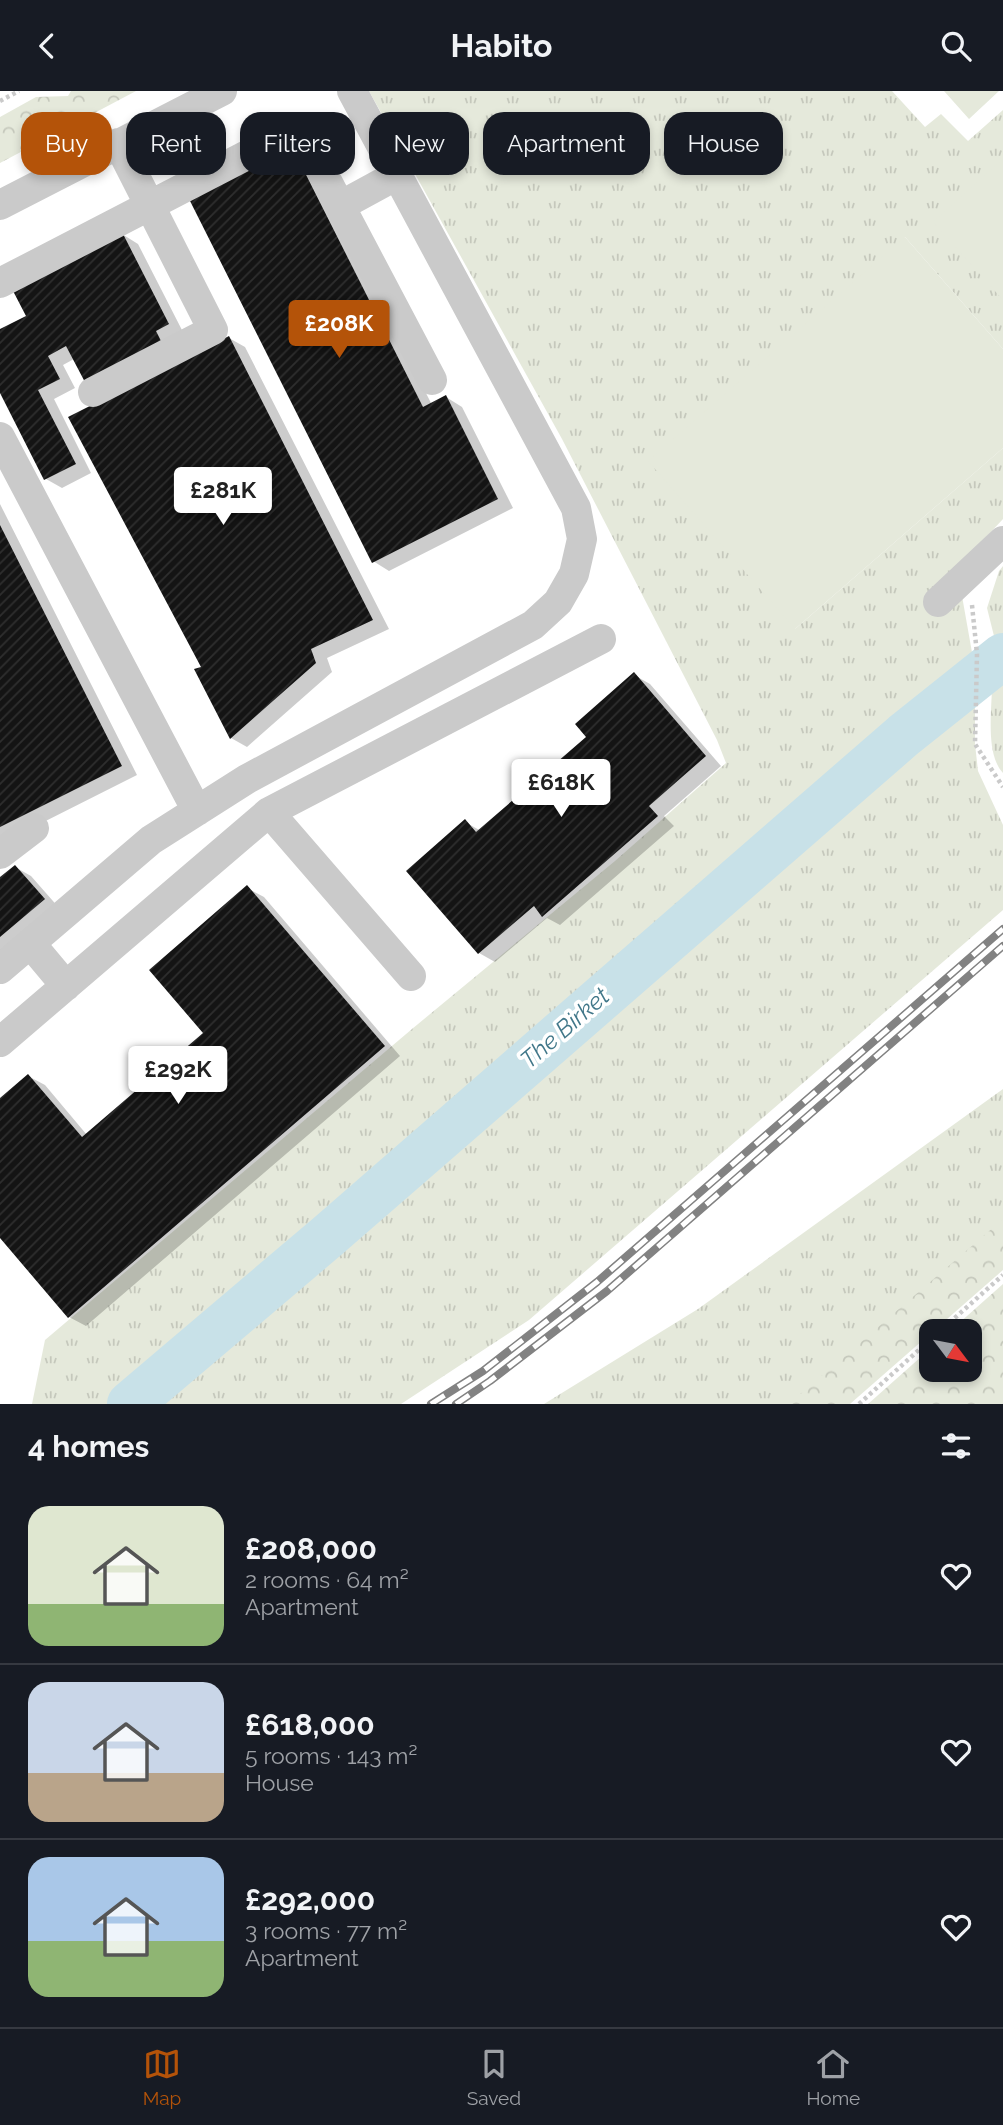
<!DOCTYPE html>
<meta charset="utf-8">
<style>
:root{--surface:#171b24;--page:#242831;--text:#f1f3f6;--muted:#9ea1a6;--line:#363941;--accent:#b45309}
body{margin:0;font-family:Raleway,sans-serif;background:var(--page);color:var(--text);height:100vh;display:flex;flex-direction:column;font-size:26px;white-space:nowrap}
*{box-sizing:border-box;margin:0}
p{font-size:23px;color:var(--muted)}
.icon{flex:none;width:38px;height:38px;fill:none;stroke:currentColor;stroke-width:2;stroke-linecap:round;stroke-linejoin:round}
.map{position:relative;height:1313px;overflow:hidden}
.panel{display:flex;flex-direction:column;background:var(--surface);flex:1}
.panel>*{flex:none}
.top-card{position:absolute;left:21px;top:21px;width:962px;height:63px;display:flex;gap:14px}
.needle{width:46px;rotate:122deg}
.fabs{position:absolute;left:919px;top:1228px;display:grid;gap:14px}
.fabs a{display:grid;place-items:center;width:63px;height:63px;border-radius:14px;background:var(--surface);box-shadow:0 4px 10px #0003;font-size:35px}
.price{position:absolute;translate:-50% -60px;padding:0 16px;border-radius:7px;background:#fff;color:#222;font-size:23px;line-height:46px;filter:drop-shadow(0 2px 4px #0008)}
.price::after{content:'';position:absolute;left:50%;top:42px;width:21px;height:16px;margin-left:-10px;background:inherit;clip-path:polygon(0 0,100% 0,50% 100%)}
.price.selected{background:var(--accent);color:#fff}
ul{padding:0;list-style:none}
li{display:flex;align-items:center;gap:21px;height:175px;padding:0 28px}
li+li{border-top:2px solid var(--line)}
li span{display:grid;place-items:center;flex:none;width:196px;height:140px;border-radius:21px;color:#555}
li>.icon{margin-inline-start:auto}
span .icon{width:84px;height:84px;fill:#fffc;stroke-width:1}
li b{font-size:30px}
h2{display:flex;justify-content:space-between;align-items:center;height:84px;padding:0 28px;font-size:30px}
.tag{padding:0 24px;border-radius:21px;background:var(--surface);box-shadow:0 4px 10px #0003;font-size:24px;line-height:63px}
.tag.selected{background:var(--accent);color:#fff}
header{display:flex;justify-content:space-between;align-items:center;height:91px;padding:0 28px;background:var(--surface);font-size:32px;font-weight:700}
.tabs{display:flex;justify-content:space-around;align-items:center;height:98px;border-top:2px solid var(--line);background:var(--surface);font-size:19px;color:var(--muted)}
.tabs a{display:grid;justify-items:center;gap:4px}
.tabs .selected{color:var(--accent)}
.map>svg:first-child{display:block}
.grass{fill:url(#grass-tufts)}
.forest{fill:url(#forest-crowns)}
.garden{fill:#e5e9db}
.shadow{fill:#0003}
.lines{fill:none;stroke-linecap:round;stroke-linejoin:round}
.river{stroke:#c8e1e8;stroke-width:46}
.building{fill:url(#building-hatch)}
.path{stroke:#cacaca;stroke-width:4.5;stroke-dasharray:3.5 3.5;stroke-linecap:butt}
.minor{stroke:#cacaca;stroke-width:30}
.rail-casing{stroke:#828282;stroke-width:8}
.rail{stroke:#fff;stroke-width:5;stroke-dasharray:16;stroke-linecap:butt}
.labels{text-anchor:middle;stroke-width:7;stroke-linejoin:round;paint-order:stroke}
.water-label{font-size:24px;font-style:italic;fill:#417789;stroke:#fff}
</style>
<header><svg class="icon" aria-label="back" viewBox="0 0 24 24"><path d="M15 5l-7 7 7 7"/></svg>Habito<svg class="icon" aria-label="search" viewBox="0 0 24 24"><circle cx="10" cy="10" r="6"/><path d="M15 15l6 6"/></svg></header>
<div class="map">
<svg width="1003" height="1313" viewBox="0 0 1003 1313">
<defs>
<pattern id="grass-tufts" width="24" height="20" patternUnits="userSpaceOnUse" patternTransform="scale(1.75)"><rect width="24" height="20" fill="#e5e9db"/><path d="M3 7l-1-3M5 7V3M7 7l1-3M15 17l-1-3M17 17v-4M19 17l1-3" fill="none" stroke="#c5c8bc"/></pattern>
<pattern id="forest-crowns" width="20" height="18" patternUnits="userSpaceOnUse" patternTransform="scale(1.75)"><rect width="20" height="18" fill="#e5e9db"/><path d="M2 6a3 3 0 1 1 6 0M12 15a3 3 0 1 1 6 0" fill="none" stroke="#c5c8bc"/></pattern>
<pattern id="building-hatch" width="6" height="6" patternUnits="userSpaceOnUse" patternTransform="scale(1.75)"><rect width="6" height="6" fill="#141414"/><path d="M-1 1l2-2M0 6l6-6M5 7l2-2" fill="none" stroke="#2e2e2e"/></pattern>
</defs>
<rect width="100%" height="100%" fill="#fff"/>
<path class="grass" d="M369,0H892L925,36L941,23L968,50L1003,19V258L905,146L795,538L1003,357V428L959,475L926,503L948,520L962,505L976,584L957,597L911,620L116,1313H32L45,1249L412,938L615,770L726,672L717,649L562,348Z
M1003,475V556L998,561L987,517L999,480Z
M1003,588V682C985,663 992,618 992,593Z
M975,602V653L978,680L1003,734V819L529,1229L401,1313H157Z
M1003,998V1168L841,1313H544L698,1218Z"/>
<path class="forest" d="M71,0H136L0,72V26L36,6L68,5Z
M1003,1128V1179L850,1313H789Z
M1003,1193V1313H868L931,1257V1279H970V1241H949Z"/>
<path class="garden" d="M944,0H999L969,28Z
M1003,68V209L933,131Z
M905,146L1003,258V357L795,538L648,370Z"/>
<path class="shadow" d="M291,56L307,66L432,314L446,306L462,316L513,417L389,480L373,470Z
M122,143L138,153L184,243L171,250L74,268L63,274L75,297L54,308L91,382L62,397L46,388L0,298V240L28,226Z
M229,247L245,256L389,538L327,567L332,581L247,656L231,647L197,579L204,577Z
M0,413L137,684L0,753Z
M634,584L650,593L721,675L664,725L674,735L560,834L547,827L495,871L479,862L408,780L465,731L481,740L589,646Z
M15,776L31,785L60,818L0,869V789Z
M247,797L264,806L400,965L86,1235L69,1226L0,1145V1009L28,985L45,994L87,1044L206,942Z"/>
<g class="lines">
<path class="river" d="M130,1313L328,1145L904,644L1003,565"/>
</g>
<path class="building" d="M291,54L423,316L446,304L498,408L372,472L188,106Z
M122,141L169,233L156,240L164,256L87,295L66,255L48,265L60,288L38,299L76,373L44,389L0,302V238L26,225L12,198Z
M229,245L373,529L311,558L316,572L230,648L194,578L201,576L68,326Z
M0,434L122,675L0,736Z
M634,581L706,665L649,715L658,725L542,826L534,815L478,863L406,780L465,728L476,741L586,646L575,633Z
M15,774L45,808L0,846V786Z
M247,794L385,955L68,1227L0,1147V1007L28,983L82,1046L203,942L149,879Z"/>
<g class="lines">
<path class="path" d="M0,10L19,0
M972,514L977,563L975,653L1003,696
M939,1241L1003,1184
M859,1313L931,1248"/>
<path class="minor" d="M0,114L222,0
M340,115L397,84
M0,192L299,37L432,289
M93,301L213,239L118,52
M0,346L197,720
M938,511L1003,450
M269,721L411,885
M0,763L34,737
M30,852L66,895
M0,878L151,749L247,688L533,534L558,511L574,483L582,448L576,417L352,0
M0,951L269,721L601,548"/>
<defs>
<path id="rail" d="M431,1313L483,1280L597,1191L1003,838
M456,1313L490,1290L607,1200L1003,855"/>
</defs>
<use href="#rail" class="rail-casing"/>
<use href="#rail" class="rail"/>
</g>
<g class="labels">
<g class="water-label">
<text transform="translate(565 937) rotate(-41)" y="8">The Birket</text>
</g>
</g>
</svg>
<div class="fabs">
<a><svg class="needle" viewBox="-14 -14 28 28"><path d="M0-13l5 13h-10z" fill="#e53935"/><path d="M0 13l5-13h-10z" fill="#9ea1a6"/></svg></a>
</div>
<b class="price selected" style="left:339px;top:269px">£208K</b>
<b class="price" style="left:223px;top:436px">£281K</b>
<b class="price" style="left:561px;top:728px">£618K</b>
<b class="price" style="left:178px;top:1015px">£292K</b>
<div class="top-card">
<a class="tag selected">Buy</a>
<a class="tag">Rent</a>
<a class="tag">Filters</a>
<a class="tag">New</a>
<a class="tag">Apartment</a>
<a class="tag">House</a>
</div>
</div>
<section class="panel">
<h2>4 homes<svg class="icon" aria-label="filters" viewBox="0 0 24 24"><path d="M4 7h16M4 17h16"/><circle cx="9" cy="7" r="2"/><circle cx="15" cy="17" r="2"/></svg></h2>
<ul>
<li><span style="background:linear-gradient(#dfe7d0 70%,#8fb573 0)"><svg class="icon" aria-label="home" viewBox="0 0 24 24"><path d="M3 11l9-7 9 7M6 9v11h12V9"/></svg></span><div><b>£208,000</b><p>2 rooms · 64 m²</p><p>Apartment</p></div><svg class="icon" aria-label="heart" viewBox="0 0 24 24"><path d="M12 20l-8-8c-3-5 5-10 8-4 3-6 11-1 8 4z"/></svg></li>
<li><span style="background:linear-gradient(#c9d6e8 65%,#b9a48a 0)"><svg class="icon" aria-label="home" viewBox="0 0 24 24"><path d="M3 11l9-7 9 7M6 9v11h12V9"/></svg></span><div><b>£618,000</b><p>5 rooms · 143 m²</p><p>House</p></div><svg class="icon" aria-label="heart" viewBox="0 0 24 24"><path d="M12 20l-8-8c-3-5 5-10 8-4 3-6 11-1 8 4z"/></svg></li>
<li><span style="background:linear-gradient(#a9c7e8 60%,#8fb573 0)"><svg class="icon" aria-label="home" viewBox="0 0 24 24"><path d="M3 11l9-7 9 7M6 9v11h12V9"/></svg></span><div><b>£292,000</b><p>3 rooms · 77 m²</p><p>Apartment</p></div><svg class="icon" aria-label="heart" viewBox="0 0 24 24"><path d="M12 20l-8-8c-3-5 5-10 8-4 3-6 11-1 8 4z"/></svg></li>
</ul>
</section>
<nav class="tabs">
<a class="selected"><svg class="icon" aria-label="map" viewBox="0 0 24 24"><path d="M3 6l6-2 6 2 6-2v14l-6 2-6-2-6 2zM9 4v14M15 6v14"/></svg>Map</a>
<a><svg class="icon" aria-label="saved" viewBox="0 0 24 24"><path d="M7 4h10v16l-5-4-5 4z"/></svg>Saved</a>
<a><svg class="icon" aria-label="home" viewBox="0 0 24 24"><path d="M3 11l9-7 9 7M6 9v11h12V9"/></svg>Home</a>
</nav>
